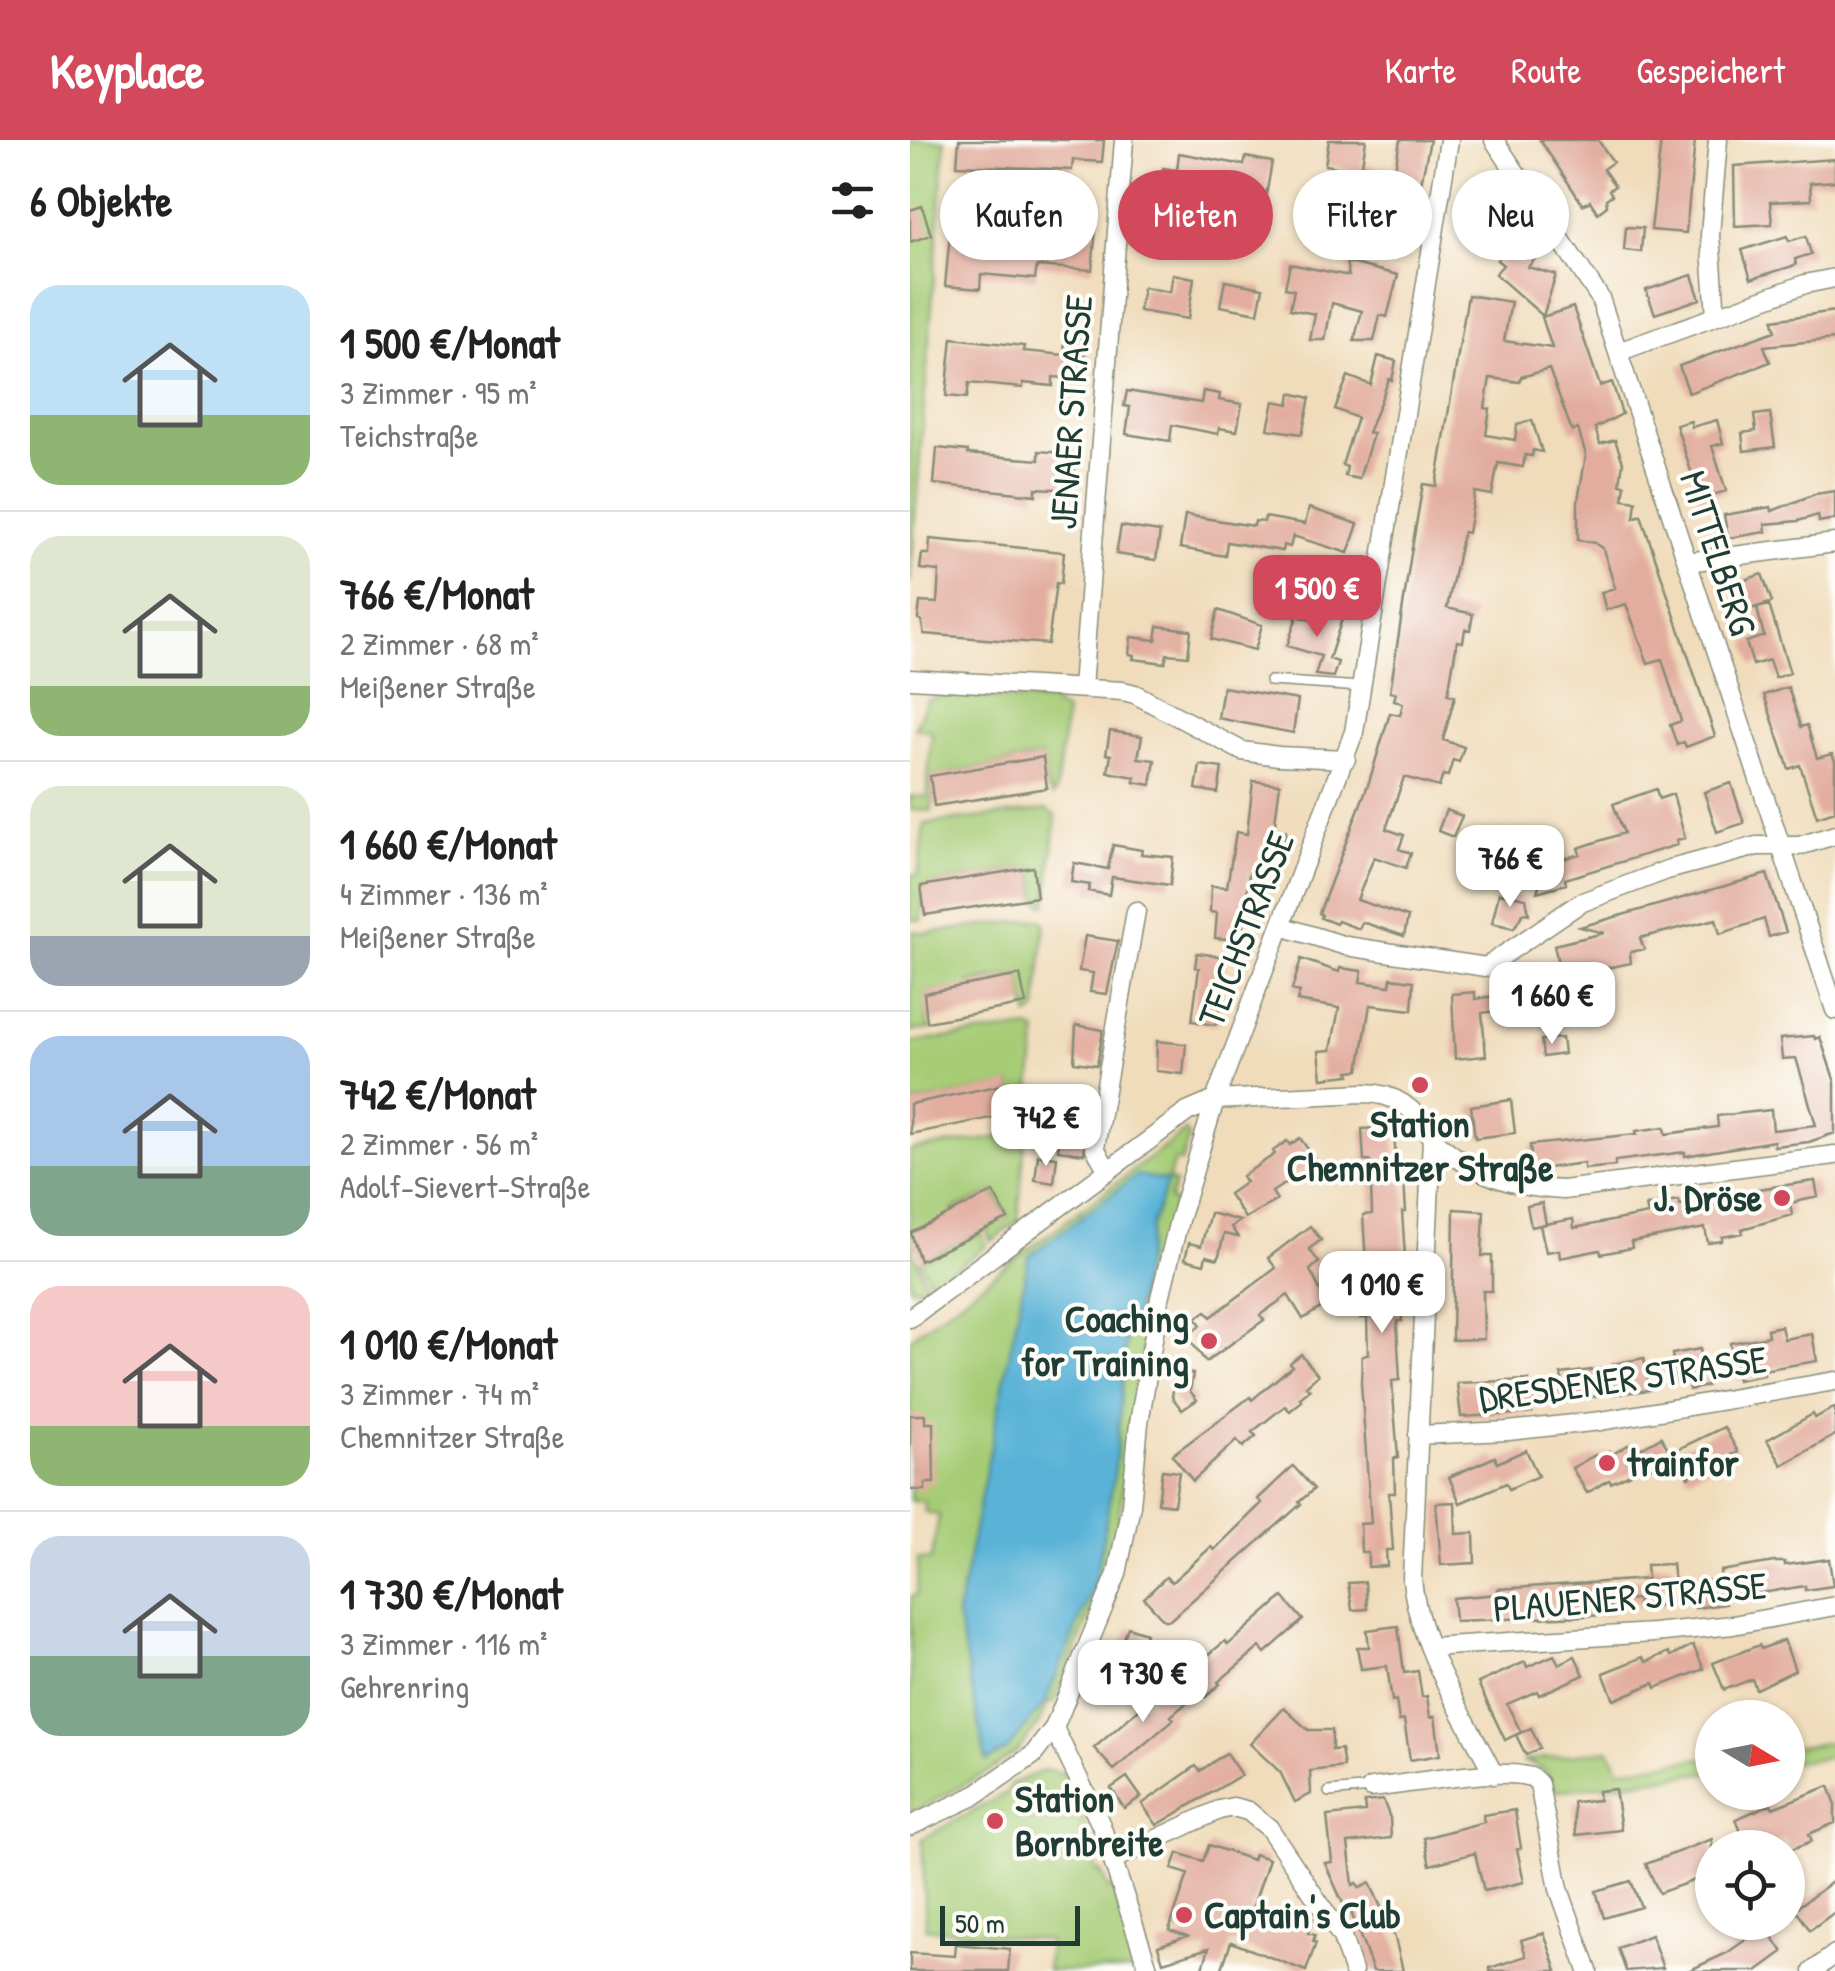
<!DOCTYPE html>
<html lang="de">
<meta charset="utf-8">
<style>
:root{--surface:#fff;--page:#f2f2f2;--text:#222;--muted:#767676;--line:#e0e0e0;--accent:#d1495b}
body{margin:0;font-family:"Patrick Hand",sans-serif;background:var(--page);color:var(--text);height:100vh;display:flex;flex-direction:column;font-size:38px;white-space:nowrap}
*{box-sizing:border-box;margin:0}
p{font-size:32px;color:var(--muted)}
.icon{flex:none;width:55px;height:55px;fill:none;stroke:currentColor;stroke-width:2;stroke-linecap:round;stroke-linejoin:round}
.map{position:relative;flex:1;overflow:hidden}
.panel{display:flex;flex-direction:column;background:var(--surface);width:910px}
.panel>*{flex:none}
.hud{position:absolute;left:30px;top:30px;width:745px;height:90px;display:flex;gap:20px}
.needle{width:65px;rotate:100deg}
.fabs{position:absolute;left:785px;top:1560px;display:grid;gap:20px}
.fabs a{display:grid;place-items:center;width:110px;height:110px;border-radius:50%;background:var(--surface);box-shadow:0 2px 8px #0004;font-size:50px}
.scale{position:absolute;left:30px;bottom:25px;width:140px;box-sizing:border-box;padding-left:10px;border:5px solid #1f3d34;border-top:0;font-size:28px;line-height:35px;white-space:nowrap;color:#1f3d34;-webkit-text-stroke:8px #fdfcf7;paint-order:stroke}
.price{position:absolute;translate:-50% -85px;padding:0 22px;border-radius:20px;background:#fff;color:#222;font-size:32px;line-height:65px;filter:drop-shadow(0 2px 5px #0008)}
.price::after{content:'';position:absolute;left:50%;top:60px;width:30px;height:22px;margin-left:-15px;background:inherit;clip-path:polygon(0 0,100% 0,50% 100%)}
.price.selected{background:var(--accent);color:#fff}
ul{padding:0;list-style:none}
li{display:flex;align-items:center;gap:30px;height:250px;padding:0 30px}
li+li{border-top:2px solid var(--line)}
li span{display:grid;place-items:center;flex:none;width:280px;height:200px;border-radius:30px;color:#555}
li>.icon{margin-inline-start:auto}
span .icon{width:120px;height:120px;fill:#fffc;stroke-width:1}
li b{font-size:42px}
h2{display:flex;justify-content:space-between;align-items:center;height:120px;padding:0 30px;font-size:42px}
.pill{padding:0 35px;border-radius:45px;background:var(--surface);box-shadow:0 2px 8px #0004;font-size:35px;line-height:90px}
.pill.selected{background:var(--accent);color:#fff}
header{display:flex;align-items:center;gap:60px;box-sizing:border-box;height:140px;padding:0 50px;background:var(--accent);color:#fff}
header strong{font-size:48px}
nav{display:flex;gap:55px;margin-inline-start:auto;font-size:35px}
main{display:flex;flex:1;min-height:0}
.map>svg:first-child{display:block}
.green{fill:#a6cc76;stroke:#628455;stroke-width:2.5}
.water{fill:#5ab3d7;stroke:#3c7886;stroke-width:2.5}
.building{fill:#e2ad9f}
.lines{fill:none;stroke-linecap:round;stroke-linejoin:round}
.lane-casing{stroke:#888c78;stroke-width:12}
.street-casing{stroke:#888c78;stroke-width:21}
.lane{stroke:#fff;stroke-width:9}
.street{stroke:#fff;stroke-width:18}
.poi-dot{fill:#d1495b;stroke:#fdfcf7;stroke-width:4}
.labels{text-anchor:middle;stroke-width:8;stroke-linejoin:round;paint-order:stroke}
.street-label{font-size:38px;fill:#1f3d34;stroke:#fdfcf7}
.poi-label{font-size:38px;font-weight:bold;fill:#1f3d34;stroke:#fdfcf7;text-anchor:start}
</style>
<header>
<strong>Keyplace</strong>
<nav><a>Karte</a><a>Route</a><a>Gespeichert</a></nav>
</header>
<main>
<section class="panel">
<h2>6 Objekte<svg class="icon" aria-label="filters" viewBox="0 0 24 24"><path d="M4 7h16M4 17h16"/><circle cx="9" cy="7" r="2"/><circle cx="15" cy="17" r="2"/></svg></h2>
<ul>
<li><span style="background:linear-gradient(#bfe0f5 65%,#8fb573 0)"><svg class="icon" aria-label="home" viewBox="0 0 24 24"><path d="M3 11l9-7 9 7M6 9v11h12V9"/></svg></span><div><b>1 500 €/Monat</b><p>3 Zimmer · 95 m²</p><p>Teichstraße</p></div></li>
<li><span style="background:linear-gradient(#dfe7d0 75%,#8fb573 0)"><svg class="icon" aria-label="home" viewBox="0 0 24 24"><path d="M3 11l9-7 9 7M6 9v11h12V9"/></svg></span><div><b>766 €/Monat</b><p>2 Zimmer · 68 m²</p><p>Meißener Straße</p></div></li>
<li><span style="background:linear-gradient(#dfe7d0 75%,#9aa5b1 0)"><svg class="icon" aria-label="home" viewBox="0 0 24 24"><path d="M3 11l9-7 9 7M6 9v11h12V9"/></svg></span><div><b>1 660 €/Monat</b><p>4 Zimmer · 136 m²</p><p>Meißener Straße</p></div></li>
<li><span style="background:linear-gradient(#a9c7e8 65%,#7fa58c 0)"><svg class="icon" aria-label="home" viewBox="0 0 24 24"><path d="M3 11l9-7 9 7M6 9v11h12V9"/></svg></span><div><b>742 €/Monat</b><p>2 Zimmer · 56 m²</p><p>Adolf-Sievert-Straße</p></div></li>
<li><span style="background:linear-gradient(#f6c9c9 70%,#8fb573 0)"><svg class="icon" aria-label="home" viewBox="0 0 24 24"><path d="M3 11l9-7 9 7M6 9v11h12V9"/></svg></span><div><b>1 010 €/Monat</b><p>3 Zimmer · 74 m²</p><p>Chemnitzer Straße</p></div></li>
<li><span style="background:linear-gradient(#c9d6e8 60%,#7fa58c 0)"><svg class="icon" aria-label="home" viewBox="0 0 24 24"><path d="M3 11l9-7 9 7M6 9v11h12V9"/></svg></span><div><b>1 730 €/Monat</b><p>3 Zimmer · 116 m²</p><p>Gehrenring</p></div></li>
</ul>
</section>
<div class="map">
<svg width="925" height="1831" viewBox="0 0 925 1831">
<rect width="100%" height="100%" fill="#fdfcf7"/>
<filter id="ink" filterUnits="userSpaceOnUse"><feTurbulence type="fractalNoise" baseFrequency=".01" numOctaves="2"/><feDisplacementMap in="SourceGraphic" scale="20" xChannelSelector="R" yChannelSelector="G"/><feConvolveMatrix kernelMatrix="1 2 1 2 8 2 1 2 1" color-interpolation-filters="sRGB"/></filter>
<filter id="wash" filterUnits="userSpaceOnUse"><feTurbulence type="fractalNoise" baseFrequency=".0048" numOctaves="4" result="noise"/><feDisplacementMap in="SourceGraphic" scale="40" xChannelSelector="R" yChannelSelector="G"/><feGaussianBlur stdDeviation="2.25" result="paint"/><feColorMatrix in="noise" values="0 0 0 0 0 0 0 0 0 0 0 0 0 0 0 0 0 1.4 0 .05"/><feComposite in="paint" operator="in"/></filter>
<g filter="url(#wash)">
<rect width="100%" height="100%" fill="#f0dcbb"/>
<path class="green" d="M0,0H35L0,443Z
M36,555L140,561L156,573L146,651L143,656L137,648L132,617L21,636L22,671L0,670V656L16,657L22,591L5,588L17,560Z
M137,670L146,676L137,764L133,765L127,757L123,727L12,746L11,780H0V735H8L14,684Z
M129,779L135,783L127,870L119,876L109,835L60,842V846L15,853L17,882L21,889L0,891L3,791L16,793Z
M120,888L127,892L118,977L113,980L106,973L101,944L0,964V902Z
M276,991L279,997L271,1022L264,1021L258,1040L265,1043L259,1060L265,1062L242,1156L226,1246L207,1391L196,1435L144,1563L139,1562L127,1586L107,1611L81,1630L0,1674L1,1456L7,1455L8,1419L21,1420L29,1375L15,1372L14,1361H0V1198Z
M107,995L115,998L108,1081L81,1102L76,1089L98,1078L84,1052L42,1070L43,1074L1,1108L17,1147H0V1010Z
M70,1092L77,1106L22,1145L10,1121Z
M925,1602V1617L878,1623V1608Z
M699,1610L709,1629L802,1617V1632L645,1651C641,1632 631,1626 612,1621Z
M135,1630L153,1633L167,1652L165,1656L188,1721L184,1723L188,1733L192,1732L198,1749L203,1747L231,1831H137L139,1801L16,1788L12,1699L98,1652L101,1644Z"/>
<path class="water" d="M227,1035L258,1041L241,1086L222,1192L216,1199L205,1330L185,1443L135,1563L97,1610L76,1621L47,1475L119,1116Z"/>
<g id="blocks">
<path class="building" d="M49,0H194L192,22L163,20L162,30L47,25Z
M419,0H456L452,25L485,29L490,0H520L505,72L442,65V62L434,61L438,29L415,25Z
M630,0H688L703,22L693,29L705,46L699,50L702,55L696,59L697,66L688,73L680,61L673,65Z
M751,0H785L776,93L741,90Z
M269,13L334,25L336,17L362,22L354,67L340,65L341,52L302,44L300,59L250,52L253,28L267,30Z
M925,19V41L900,43L901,60L860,62L862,84L825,86L824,26Z
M12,66L21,95L0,102V70Z
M236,80L256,81L255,99L234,98Z
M41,83L66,85L64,105L104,109L105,97L167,103L168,87L186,89L182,130L127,126L125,139L71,134L70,149L35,146Z
M716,87L733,88L731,112L714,110Z
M608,94L630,113L618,127L646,135L633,176L585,134L593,125L587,120Z
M877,96L879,101L896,96L901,114L885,119L886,125L841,139L832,110Z
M436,122L488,135L477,177L470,175L464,201H444L452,171L422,163L415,200H400L405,174L380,169L384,150L375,148L380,124L439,136Z
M263,134L284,138L278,179L229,171L233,147L260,152Z
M782,135L790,159L745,174L736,150Z
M315,141L353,148L348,173L310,166Z
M558,155L601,162L594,201L642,208L632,177L663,167L690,246L702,242L712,274L685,288L690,304L705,300L713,322L710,344L715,345L713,359L726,361L724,378L731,375L805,596L776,607L774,602L767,605L760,585L771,581L752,519L738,523L716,464L696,470L691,452L705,448L693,409L685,403L668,400V360L676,315L668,289L662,291L639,229L611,237L610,242L580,238L575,268L580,269L576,295L605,300L607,285L622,280L632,312L623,310L622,316L615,315L613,327L588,323L582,355L565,352L558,393L553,392L537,468L563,474L560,490L555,489L553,502L547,501L538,554L545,556L533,600L554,607L549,622L543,620L538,636L533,635L529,647L494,637L476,689L494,695L489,709L501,713L496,728L464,717L447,760L498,777L494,796L452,782L449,789L428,781L426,784L411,778L412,775L409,773L459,642L480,573L490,575L493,563L484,560L486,553L480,552L500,420L513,344L526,346Z
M925,171V199L854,206L860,222L779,253L769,226L865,191L863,180Z
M42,198L114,206L113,211L154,215L155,198L176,200L173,239L143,237V246L113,243V248L59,243L57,258L36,256Z
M468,216L486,221L482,240L479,239L458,293L463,294L449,339L435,336L437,327L432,325L447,278L425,269L438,236L461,245Z
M217,251L291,263L293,251L310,254L309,260L332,264L327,291L309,288L308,294L262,285L260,301L216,294L220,267L214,266Z
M381,253L400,258L392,294L358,289L364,261L379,264Z
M860,273L865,307L834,311L832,293L846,291L844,275Z
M807,280L813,303L802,306L816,351L790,359L766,285L781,281L782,287Z
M27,308L58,311V314L129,320V311L166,314L163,350L126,348V355L24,344Z
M925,351V379L909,382L908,375L888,381L855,384L856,392L818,398L814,375L861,367L862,371L905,354Z
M399,368L448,384L438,413L383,396L380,407L373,405L372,411L317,402L315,416L270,408L275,375L344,386L345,381L354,382L355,377L395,384Z
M211,386L250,392L246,420L206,414Z
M20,399L154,412L151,444L146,443L138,504L14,494L11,480L8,479L10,462L27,463L29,431L10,429L12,414H19Z
M852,434L862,462L838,470L829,442Z
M859,465L880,533L865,538L859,520L843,525L836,502L854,496L847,468Z
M308,470L352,485L345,510L301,499Z
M412,473L432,479L419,519L428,522L423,537L405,535L411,516L377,506L387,476L409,482Z
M248,486L281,490L278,516L257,514L255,523L223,519L224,515L219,514L221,497L246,500Z
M313,547L388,560L383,593L308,578Z
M878,547L891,587L897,585L907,618L922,614L925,621V671L907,677L890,625L879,629L854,555Z
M200,591L232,596L228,618L245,620L241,645L224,642L225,637L198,632L201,615L196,614Z
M133,617L137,648L24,666L20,636Z
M290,625L312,628L308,653L286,649Z
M343,641L370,644L364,690L376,691L374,705L352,704L347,734L339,733L332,800L305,798L307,773L300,772L301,746L317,747L326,692L337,694Z
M821,643L834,683L807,692L794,652Z
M746,649L749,659L763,654L775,698L766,700L767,705L655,739L656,744L627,752L636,724L670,714L668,708L714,693L703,664Z
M536,670L552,676L543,697L528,691Z
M203,705L232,710L231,714L263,717L260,745L202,737L199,755L178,751L180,745L161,742L164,723L198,729Z
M123,727L127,757L15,775L11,746Z
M857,734L876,792L859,797L854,779L810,794L806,779L730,798L734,809L720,812L721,823L686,830L688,840L628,854L629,864L572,873L576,916L545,919L542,854L565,852V859L601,854L599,841L650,832L644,805L694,793L670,787Z
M589,753L616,758L619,774L613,773L604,788L582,783Z
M175,796L208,801L197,854L180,852L183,833L169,831Z
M287,813L316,817L308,883L304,885L282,881L289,828L285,827Z
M391,819L429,832L430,828L452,831L450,842L480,846L481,838L504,841L502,870L460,865L449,930L439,931L440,935L412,938L409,911L421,910L429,868L387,861L390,852L382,850Z
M110,835L116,864L17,882L14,853Z
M166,885L193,890L187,925L164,922Z
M904,896L905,899L910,897L925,942V993L899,1002L864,1006V1001L775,1016V1012L705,1021V1026L674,1029V1023L622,1030L620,1005L727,994L726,991L755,987L756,994L808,987L807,976L861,970L863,990L906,985L886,918L872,919L870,899Z
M652,898L654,914L633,917L631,900Z
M247,901L276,904L273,934L246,931Z
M101,943L106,973L0,994V964Z
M601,960L605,993L565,998L561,966Z
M153,974L178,978L174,1014L148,1010Z
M484,987L486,1026L493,1025L496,1072H492L496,1130L482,1131L483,1160H486L487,1165H491L492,1181H488L487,1187L490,1240L482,1241L488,1318H484L485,1353H479L483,1410H476L477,1426L458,1427V1412H451L450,1384L461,1383L451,1243L452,1217L458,1214L457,1178H450L449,1164L456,1163L473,1147L464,1135L457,1139L453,1075L462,1074L460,1021H454L452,989Z
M390,998L407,1022L362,1052L367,1060L335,1078L319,1054L336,1042L332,1036L365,1014L363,1011L377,1001L380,1005Z
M128,1015L147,1017L144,1043L125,1040Z
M905,1041L908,1057L880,1063L882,1075L832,1089L833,1093L812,1097V1101L798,1103L795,1088L721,1102L722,1108L691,1114L690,1110L650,1118L649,1110L636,1112L630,1085L663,1079L664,1088L738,1074L736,1066L769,1060L770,1065L776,1064L777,1070L827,1061L826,1054L841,1050Z
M83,1052L98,1079L10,1121L1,1093Z
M632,1063L636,1084L621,1087L617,1066Z
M544,1069L574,1071L572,1116H582V1151H573L574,1199L542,1200Z
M300,1073L330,1081L321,1087L328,1097L314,1094L308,1119L296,1116L294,1124L275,1119L279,1103L291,1106Z
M400,1086L411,1100L399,1109L409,1122L400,1130L417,1164L393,1179L378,1155L350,1175L354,1180L296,1222L277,1196L291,1185L286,1178L296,1171L301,1177L366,1128L358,1118Z
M871,1186L874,1199L902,1194L907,1221L853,1230L854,1235L827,1240L820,1203L858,1196L857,1189Z
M790,1209L797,1246L779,1250L778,1241L767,1243L762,1214Z
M391,1214L408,1235L396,1246L400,1250L390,1258L392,1261L380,1271L375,1266L342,1292L346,1296L333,1307L327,1300L283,1341L262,1315L340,1257L342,1260L382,1226L380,1223Z
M734,1218L740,1250L631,1263L621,1266L622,1273L551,1277L547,1243L619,1240V1247L653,1244L651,1234L704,1227L703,1224Z
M266,1231L283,1234L280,1251L287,1260L272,1270L262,1257Z
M925,1267V1295L872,1325L857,1300L903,1274L905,1278Z
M0,1275H15V1283H23L24,1343H15V1350H0Z
M814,1287L828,1312L778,1337L764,1311Z
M751,1297L762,1315L738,1329L737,1326L701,1343L699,1340L677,1353L662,1328L685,1315L686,1318L699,1311L701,1315L718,1305L722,1313Z
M616,1310L628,1336L599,1349L596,1343L550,1363L539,1337L585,1317L587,1323Z
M383,1326L404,1349L389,1362L391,1364L260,1480H254L234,1458L256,1437L262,1442L301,1407L304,1410L352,1363L348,1359Z
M252,1330L269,1332L264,1365L248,1363Z
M545,1362L546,1394L564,1393L565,1423L531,1425L526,1363Z
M919,1419L923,1446L895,1450V1446L814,1459L815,1464L785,1468L781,1443L811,1439L810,1431L864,1422H875V1425Z
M762,1424L764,1442L752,1443L754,1465L728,1467L727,1459L699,1461L700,1475L545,1481L543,1458L588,1454V1449L737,1439L736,1425Z
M455,1442L457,1469L442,1470L438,1443Z
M373,1457L393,1480L355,1513L350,1507L308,1542L310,1544L296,1557L291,1551L286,1554L269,1539L315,1501L318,1505Z
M488,1486L494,1533L508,1531L512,1557L517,1556L520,1577L525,1576L530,1615L500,1620L494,1580L489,1581L486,1560L482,1561L477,1526L451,1529L447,1507H459L457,1490Z
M218,1487L236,1493L225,1525L207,1518Z
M874,1500L885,1530L846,1549L842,1539L814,1550L803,1523L849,1505L851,1509Z
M783,1505L794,1529L746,1548L744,1543L704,1560L693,1533L733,1517L736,1522L759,1512L761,1516Z
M644,1515L649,1524L665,1516L674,1535L629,1555L627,1551L597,1564L611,1592L595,1600L568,1543L615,1522L617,1527Z
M267,1540L280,1560L261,1576L264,1579L204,1630L184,1608L258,1544L260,1546Z
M374,1568L398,1590H422V1610L431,1609L434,1627L400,1631L401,1654L385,1662L370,1632L340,1604Z
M621,1588L630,1608L616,1615L606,1595Z
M316,1613L331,1635L247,1685L232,1664L286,1626L290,1631Z
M217,1637L231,1657L214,1668L201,1648Z
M919,1646L925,1662V1683L899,1694L902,1701L880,1710L875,1699L853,1708H837L826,1679L861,1664L863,1668Z
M705,1649L711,1690L666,1695L663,1662L689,1660L688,1651Z
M473,1660L480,1678L481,1698L438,1703L443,1745L447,1743L450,1748L460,1743L485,1798L493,1831H463L438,1764L434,1766L415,1723L422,1722L417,1676L455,1672L454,1662Z
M605,1670L611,1708L607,1709L614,1742L574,1751L565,1713L520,1725L514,1698L574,1682L573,1675Z
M802,1699V1734L749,1753L736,1724Z
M299,1705L342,1720L344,1714L359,1719L341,1772L382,1785L386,1773L403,1778L398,1793L405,1795L403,1802L406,1803L396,1831L321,1802L311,1831H292L299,1808L253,1822L248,1806L277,1796L259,1790L278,1734L262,1729L268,1713L293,1721Z
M925,1740V1772L900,1790L885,1769Z
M721,1741L731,1767L694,1778L686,1751Z
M832,1782H852L873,1812L847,1831H778L817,1813L841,1796Z
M634,1793L647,1831H580V1828L616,1816L611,1800Z
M741,1795L753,1828L716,1831L708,1808Z
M46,1804L100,1809L98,1831H0V1813L45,1816Z"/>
</g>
</g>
<g filter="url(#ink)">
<use href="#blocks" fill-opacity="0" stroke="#888c78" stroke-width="2.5"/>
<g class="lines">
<defs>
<path id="lane" d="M360,541L451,547
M419,1652L461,1648"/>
<path id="street" d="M584,0L690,158L925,870
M806,176L800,95L808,0
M708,212L895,144L925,138
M777,422L925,403
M0,539L213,551L225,554L332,611L369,616L436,619
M172,548L214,0
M371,786L436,806L576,827L670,763L757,730L847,706H889L925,695
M522,998C559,1033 603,1048 653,1050L925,1015
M198,1031L185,1008L226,771
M0,1178L277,972L305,960L454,953C486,953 507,969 522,998L502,1439C508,1506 554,1575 584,1635
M508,1295L598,1291L691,1281L925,1241
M520,1507L743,1493L823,1485L925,1466
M144,1588L191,1685L239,1831
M461,1648C500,1644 581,1628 616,1636C624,1637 624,1639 629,1644L649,1749L678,1831
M0,1686L62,1657L123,1615L144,1588L207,1434L221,1365L229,1283L250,1158L269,1080L305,960L444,592L539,0
M204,1719L309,1670L323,1667L338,1671L359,1688L432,1797L443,1831
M903,1831L925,1814"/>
</defs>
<use href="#lane" class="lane-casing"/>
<use href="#street" class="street-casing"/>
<use href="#lane" class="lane"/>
<use href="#street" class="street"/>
</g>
</g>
<g class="poi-dot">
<circle cx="510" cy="945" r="10"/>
<circle cx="872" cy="1058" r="10"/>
<circle cx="299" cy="1201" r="10"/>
<circle cx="697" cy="1323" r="10"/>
<circle cx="85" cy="1681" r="10"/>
<circle cx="274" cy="1775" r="10"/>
</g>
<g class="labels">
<g class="street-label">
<text transform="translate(161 272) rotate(-86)" y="13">JENAER STRASSE</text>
<text transform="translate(808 413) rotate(72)" y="13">MITTELBERG</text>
<text transform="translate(336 789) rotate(-69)" y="13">TEICHSTRASSE</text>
<text transform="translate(713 1239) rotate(-8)" y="13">DRESDENER STRASSE</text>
<text transform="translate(720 1457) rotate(-5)" y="13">PLAUENER STRASSE</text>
</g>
<g class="poi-label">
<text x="510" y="997" text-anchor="middle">Station<tspan x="510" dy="44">Chemnitzer Straße</tspan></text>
<text x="852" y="1071" text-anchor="end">J. Dröse</text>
<text x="279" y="1192" text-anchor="end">Coaching<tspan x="279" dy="44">for Training</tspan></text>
<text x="717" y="1336">trainfor</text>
<text x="105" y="1672">Station<tspan x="105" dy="44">Bornbreite</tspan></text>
<text x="294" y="1788">Captain's Club</text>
</g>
</g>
</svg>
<div class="fabs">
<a><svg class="needle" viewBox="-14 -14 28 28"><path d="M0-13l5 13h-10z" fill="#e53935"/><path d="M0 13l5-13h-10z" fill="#767676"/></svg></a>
<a><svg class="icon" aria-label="locate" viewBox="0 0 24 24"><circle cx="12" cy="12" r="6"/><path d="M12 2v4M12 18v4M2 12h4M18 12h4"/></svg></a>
</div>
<div class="scale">50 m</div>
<b class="price selected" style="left:407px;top:500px">1 500 €</b>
<b class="price" style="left:600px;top:770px">766 €</b>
<b class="price" style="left:642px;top:907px">1 660 €</b>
<b class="price" style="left:136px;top:1029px">742 €</b>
<b class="price" style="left:472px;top:1196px">1 010 €</b>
<b class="price" style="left:233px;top:1585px">1 730 €</b>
<div class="hud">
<a class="pill">Kaufen</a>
<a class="pill selected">Mieten</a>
<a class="pill">Filter</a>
<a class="pill">Neu</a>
</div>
</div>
</main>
